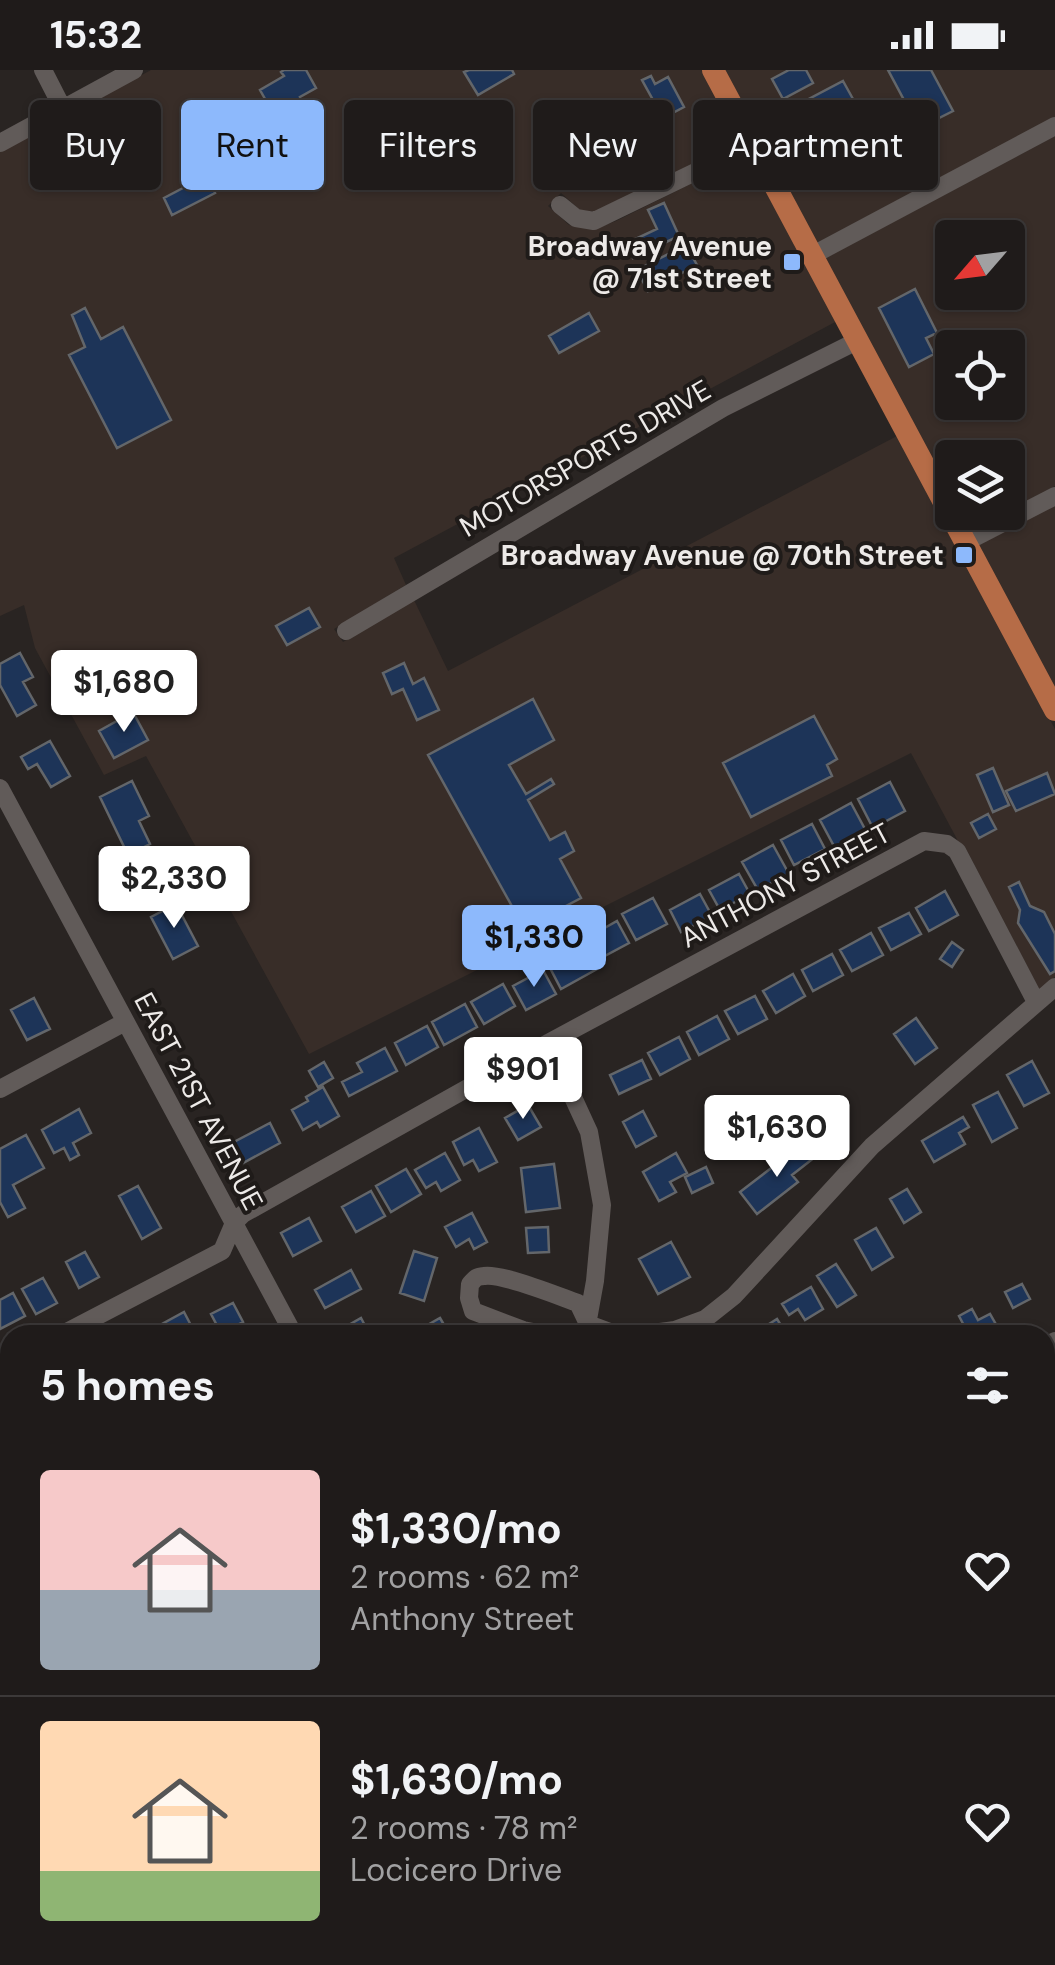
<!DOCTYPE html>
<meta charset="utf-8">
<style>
:root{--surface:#1f1b1a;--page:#272423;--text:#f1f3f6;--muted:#a1a1a2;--line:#3c3939;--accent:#8db9fc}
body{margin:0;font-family:"DM Sans",sans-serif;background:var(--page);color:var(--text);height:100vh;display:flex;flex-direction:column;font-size:38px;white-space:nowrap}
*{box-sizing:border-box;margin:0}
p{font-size:32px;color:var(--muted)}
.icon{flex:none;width:55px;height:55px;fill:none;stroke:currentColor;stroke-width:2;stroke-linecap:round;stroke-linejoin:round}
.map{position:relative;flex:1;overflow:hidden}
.drawer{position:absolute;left:0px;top:1255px;width:1055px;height:640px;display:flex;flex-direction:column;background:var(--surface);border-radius:30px 30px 0 0;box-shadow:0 2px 8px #0004,0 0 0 2px var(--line)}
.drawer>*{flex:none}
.top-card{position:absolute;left:30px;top:30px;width:995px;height:90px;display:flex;gap:20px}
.needle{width:65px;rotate:242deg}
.buttons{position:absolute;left:935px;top:150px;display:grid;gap:20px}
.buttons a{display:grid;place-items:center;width:90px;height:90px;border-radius:10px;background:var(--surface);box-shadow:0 2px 8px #0004,0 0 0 2px var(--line);font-size:50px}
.price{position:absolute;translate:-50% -85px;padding:0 22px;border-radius:10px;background:#fff;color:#222;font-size:32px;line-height:65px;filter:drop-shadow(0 2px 5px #0008)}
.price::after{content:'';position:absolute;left:50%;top:60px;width:30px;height:22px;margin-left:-15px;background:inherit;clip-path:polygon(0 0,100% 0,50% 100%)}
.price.selected{background:var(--accent);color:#111}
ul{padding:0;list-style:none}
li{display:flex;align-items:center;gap:30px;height:250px;padding:0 40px}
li+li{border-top:2px solid var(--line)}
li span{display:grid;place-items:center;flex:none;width:280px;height:200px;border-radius:10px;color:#555}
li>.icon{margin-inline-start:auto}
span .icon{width:120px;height:120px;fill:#fffc;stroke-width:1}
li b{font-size:42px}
h2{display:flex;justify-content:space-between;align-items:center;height:120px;padding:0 40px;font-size:42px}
.chip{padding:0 35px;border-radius:10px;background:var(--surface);box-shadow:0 2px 8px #0004,0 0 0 2px var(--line);font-size:35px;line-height:90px}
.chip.selected{background:var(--accent);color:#111}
.status{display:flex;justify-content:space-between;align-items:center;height:70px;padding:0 50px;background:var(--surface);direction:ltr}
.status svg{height:28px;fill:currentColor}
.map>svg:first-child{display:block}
.built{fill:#382d28;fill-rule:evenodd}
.building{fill:#1d3458;stroke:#63666a;stroke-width:2.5}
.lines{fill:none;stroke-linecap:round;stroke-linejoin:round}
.minor{stroke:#615b59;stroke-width:18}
.major{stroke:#b66c47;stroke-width:22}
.poi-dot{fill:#8db9fc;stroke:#1f1b19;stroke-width:4}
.labels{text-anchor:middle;stroke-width:8;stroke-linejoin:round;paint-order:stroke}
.poi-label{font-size:28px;font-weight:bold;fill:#edeae8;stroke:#1f1b19;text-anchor:end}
.street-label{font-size:28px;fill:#edeae8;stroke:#1f1b19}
</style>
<div class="status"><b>15:32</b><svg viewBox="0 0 49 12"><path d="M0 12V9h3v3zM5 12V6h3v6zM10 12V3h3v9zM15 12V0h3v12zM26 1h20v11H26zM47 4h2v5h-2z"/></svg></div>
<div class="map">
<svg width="1055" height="1895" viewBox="0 0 1055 1895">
<rect width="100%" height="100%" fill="#292422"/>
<path class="built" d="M151,0H702L741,71L594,142L580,140L561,123L548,136L569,155L597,158L616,151L749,85L837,251L394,488L406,515L334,559L343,572L414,530L448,601L897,366L1055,659V907L1039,919L965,777L958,771L911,683L309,984L146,686L104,705L35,578L24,535L0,546V82Z
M724,0H1055V47L817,173Z
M1055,66V416L1008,441V388H952V431L825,188ZM952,168H1008V222H952ZM952,278H1008V332H952Z
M1055,435V620L976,476Z
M10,1564V1687L0,1669V1570Z
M10,1707V1885H183L187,1895H0V1712Z"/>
<path class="building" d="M284,0H306L316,18L300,27L306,38L292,46L286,35L273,43L260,20L284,6L281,2Z
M469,0H512L514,4L478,25L464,2Z
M789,0H806L813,13L783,29L772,9Z
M888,0H931L953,41L919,58Z
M651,6L655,14L668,7L684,37L663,48L642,10Z
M843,11L873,65L866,69L869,75L853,84L860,97L841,107L831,88L817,96L786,41Z
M206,106L215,123L172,145L164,128Z
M664,133L679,166L633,188L627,173L657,159L648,140Z
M686,175L697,195L648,221L637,200Z
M915,219L937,263L926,268L934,284L909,297L879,238Z
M85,238L101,269L123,257L171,350L117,378L69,285L85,277L72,245Z
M589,243L599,261L559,283L549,266Z
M309,538L320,557L287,575L276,556Z
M20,583L33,607L23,612L36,635L17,646L0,615V594Z
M404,593L413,614L424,608L439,640L417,650L403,619L392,624L383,603Z
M533,629L554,670L509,695L526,724L551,709L554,714L528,730L550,770L565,762L574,781L560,789L581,828L524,858L428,685Z
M133,642L148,670L114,688L99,661Z
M814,646L837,689L827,695L832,706L751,747L723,693Z
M50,671L70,706L51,717L37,694L28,699L21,687Z
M993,698L1009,735L993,742L977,705Z
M1047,703L1055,724L1016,741L1006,721Z
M132,711L149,746L139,751L150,774L128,785L100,727Z
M890,712L905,741L873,758L858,729Z
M851,733L866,761L835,778L820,750Z
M988,744L996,759L979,768L971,753Z
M812,754L825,779L794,795L781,770Z
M773,775L789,804L758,820L742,792Z
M739,804L750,824L720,840L709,820Z
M1019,812L1030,836L1044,842L1055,864V901L1050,904L1018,853L1020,840L1009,817Z
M945,821L958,845L929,861L916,838Z
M700,824L712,846L681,862L670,840Z
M653,828L667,854L636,870L622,844Z
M176,834L198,876L173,889L151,847Z
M909,843L921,864L891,880L879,858Z
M617,851L629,873L599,889L587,868Z
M871,863L883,885L852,901L840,880Z
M952,872L963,880L952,897L940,889Z
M585,877L597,899L561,919L549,896Z
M832,884L843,905L813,921L802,900Z
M543,900L556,924L526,940L513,916Z
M793,904L805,926L776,943L763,921Z
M503,914L515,936L484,954L471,932Z
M755,926L767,949L738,964L725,941Z
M34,928L50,959L27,970L11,940Z
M465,934L477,957L444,975L432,952Z
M717,946L729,969L699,985L687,962Z
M916,948L937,978L915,994L894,964Z
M427,956L438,977L406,995L395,973Z
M679,967L690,989L660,1005L648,983Z
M385,978L397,1001L349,1026L342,1012L362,1002L357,993Z
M642,990L651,1009L619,1024L610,1005Z
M1032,991L1049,1023L1024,1036L1007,1005Z
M324,992L333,1008L318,1017L309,1001Z
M323,1017L339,1046L320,1057L317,1052L303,1060L292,1040L308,1031L306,1027Z
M998,1022L1017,1058L992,1072L973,1035Z
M804,1029L823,1054L801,1071L782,1046Z
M528,1035L541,1057L518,1070L505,1048Z
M79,1039L91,1063L73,1073L79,1085L70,1090L64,1078L54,1083L42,1060Z
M643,1041L656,1066L636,1077L623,1052Z
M963,1047L969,1057L959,1063L965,1074L934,1092L922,1071Z
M270,1053L280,1073L243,1093L232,1073Z
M479,1058L497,1092L479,1101L473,1090L464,1095L453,1072Z
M26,1065L44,1098L13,1115L25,1138L8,1147L0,1132V1079Z
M804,1073L815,1087L792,1105L798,1112L757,1144L740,1122Z
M445,1083L460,1110L441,1121L436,1112L426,1118L415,1100Z
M676,1083L687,1103L670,1112L676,1122L659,1131L643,1102Z
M554,1094L560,1138L526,1142L521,1098Z
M706,1097L713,1113L692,1123L685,1107Z
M406,1099L421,1124L391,1142L376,1116Z
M138,1116L161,1158L142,1169L119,1126Z
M907,1119L921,1142L904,1153L890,1129Z
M371,1121L385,1146L356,1162L342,1137Z
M472,1143L487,1172L474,1179L469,1169L456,1177L445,1157Z
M309,1148L321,1171L293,1186L281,1163Z
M548,1157L549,1182L528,1183L526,1158Z
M876,1158L893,1187L872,1200L855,1170Z
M671,1172L690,1207L658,1224L639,1189Z
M414,1181L437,1188L424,1231L400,1223Z
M85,1182L99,1207L79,1218L66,1192Z
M836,1194L856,1225L837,1237L817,1206Z
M351,1200L361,1219L325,1238L315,1220Z
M43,1208L57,1233L36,1244L22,1219Z
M1022,1214L1030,1229L1013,1238L1005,1222Z
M811,1217L823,1239L805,1250L798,1239L789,1245L782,1234Z
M13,1223L25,1246L0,1259V1230Z
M233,1233L243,1252L221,1263L211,1244Z
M972,1239L978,1250L990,1244L1002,1265H969L959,1246Z
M184,1242L196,1265H154L151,1260Z
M361,1248L370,1265H343L340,1260Z
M440,1248L450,1265H410Z
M777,1249L787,1265H752Z
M1055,1314V1350H1054L1049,1341L1045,1343V1319Z
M10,1340V1371L1,1376L0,1345Z
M1055,1727V1754L1045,1759V1732Z
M472,1885H514L495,1895H490L488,1892L483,1895H470L467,1888Z
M816,1885H845L851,1895H806L804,1892Z"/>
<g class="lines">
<path class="minor" d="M43,0L63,39
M0,73L134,0
M560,135L576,148L594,151L753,74
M813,185L1055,56
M964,473L1055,426
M346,561L723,338L857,271
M0,718L294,1265
M548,973L589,1062L602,1135L595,1211L587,1255
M0,1019L125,952
M61,1265L222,1181L234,1153L243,1144L548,973L924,771L947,774L957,781L1036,932
M548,1265L523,1260L473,1241L469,1228L470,1214C476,1208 475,1207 484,1206C502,1203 558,1226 578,1233L588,1254L615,1264H645L675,1260L705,1249L734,1226L872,1076L1055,917
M1045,1276L1055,1271
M0,1297L10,1292
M1045,1468L1055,1463
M0,1688L6,1699
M1045,1695L1055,1690
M629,1885L634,1895
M769,1885L774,1895
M1021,1885L1026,1895
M677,1895L696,1885"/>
<path class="major" d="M713,0L1055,640"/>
</g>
<g class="poi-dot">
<rect x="782" y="182" width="20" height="20" rx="5"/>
<rect x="954" y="475" width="20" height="20" rx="5"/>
</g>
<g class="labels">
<g class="poi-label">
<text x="772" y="186">Broadway Avenue<tspan x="772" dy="32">@ 71st Street</tspan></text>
<text x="944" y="495">Broadway Avenue @ 70th Street</text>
</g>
<g class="street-label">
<text transform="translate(585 388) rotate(-30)" y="10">MOTORSPORTS DRIVE</text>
<text transform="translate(785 815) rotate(-28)" y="10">ANTHONY STREET</text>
<text transform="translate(199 1031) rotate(62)" y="10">EAST 21ST AVENUE</text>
</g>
</g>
</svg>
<div class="buttons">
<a><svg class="needle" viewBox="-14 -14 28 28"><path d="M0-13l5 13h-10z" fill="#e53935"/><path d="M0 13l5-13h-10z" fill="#a1a1a2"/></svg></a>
<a><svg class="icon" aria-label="locate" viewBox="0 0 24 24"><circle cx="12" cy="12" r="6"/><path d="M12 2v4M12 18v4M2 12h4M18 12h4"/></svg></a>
<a><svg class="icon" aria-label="layers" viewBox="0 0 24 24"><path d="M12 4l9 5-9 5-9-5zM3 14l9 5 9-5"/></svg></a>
</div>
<b class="price" style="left:124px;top:665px">$1,680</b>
<b class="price" style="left:174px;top:861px">$2,330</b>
<b class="price selected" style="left:534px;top:920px">$1,330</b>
<b class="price" style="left:523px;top:1052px">$901</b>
<b class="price" style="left:777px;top:1110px">$1,630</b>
<div class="top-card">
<a class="chip">Buy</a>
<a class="chip selected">Rent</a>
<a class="chip">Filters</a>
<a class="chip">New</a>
<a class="chip">Apartment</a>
</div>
<section class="drawer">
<h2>5 homes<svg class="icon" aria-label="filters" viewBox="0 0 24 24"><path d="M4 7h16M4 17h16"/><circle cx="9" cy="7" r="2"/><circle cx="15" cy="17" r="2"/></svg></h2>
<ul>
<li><span style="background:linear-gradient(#f6c9c9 60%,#9aa5b1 0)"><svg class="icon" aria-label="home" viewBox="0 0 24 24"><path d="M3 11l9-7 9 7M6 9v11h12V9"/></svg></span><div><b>$1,330/mo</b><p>2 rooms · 62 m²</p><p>Anthony Street</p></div><svg class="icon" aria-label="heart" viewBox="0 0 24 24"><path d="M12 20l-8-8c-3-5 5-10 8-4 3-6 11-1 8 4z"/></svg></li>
<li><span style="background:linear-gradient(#ffd9b3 75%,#8fb573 0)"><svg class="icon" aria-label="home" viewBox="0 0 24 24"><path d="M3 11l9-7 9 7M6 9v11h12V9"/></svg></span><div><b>$1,630/mo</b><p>2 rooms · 78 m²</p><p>Locicero Drive</p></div><svg class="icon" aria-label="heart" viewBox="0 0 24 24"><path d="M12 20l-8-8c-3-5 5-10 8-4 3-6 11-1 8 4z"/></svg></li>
</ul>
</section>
</div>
